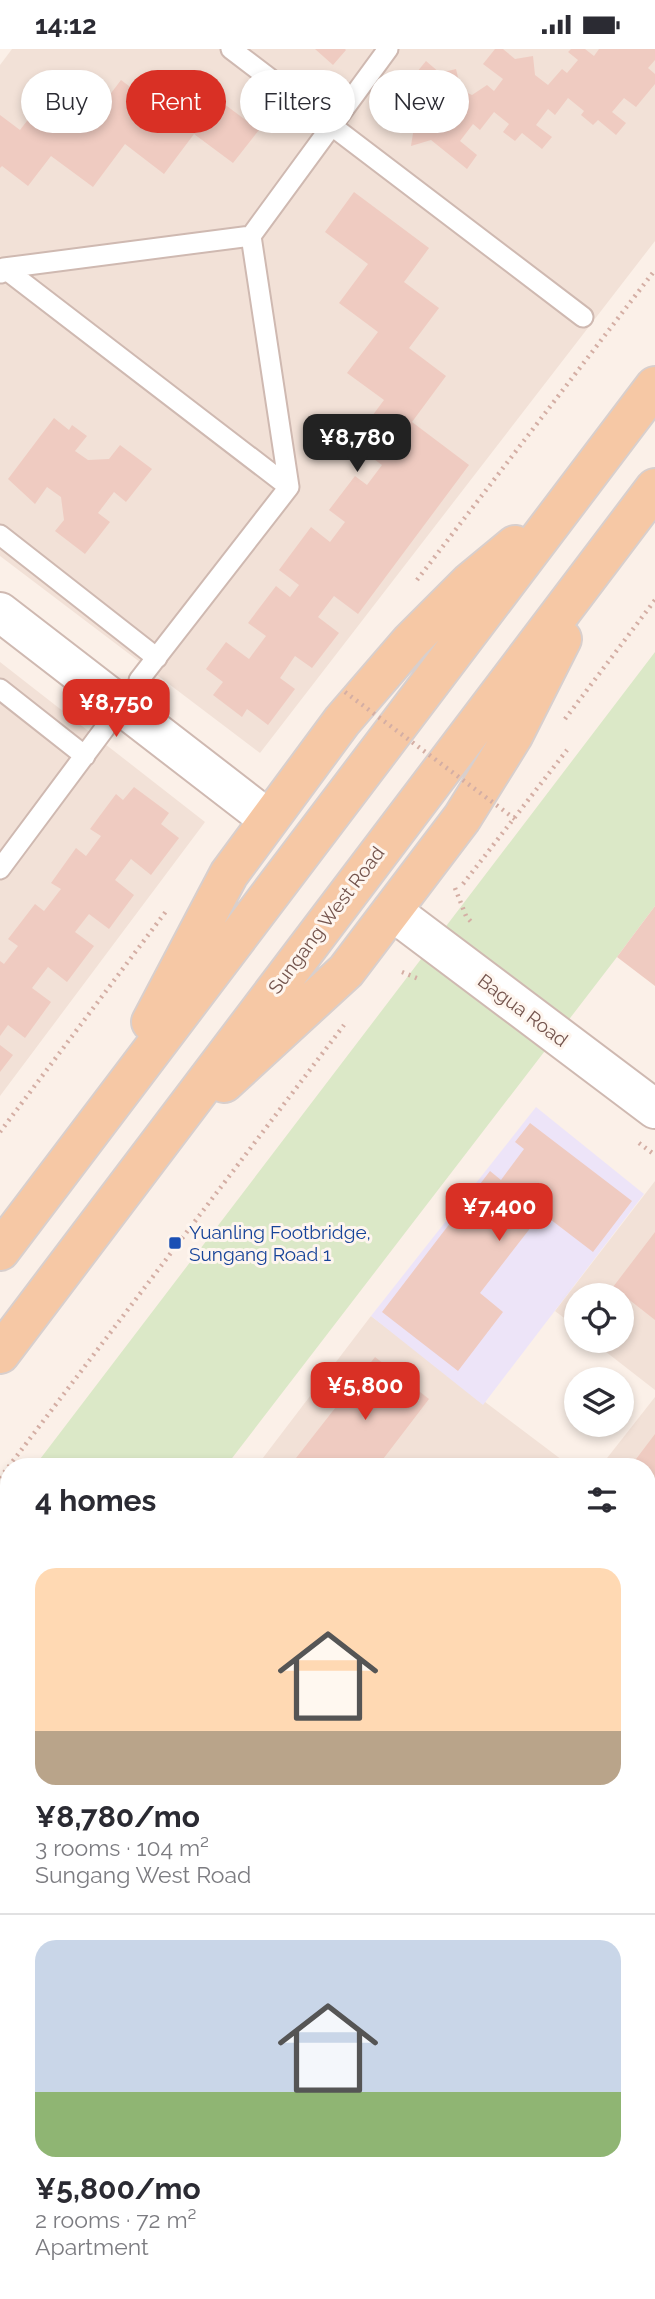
<!DOCTYPE html>
<meta charset="utf-8">
<style>
:root{--surface:#fff;--page:#f2f2f3;--text:#2b2b33;--muted:#7c7c81;--line:#e1e1e2;--accent:#d93025}
body{margin:0;font-family:Raleway,sans-serif;background:var(--page);color:var(--text);height:100vh;display:flex;flex-direction:column;font-size:26px;white-space:nowrap}
*{box-sizing:border-box;margin:0}
p{font-size:23px;color:var(--muted)}
.icon{flex:none;width:38px;height:38px;fill:none;stroke:currentColor;stroke-width:2;stroke-linecap:round;stroke-linejoin:round}
.map{position:relative;flex:1;overflow:hidden}
.details{position:absolute;left:0px;top:1409px;width:656px;height:842px;display:flex;flex-direction:column;background:var(--surface);border-radius:28px 28px 0 0;box-shadow:0 4px 10px #0003}
.details>*{flex:none}
.banner{position:absolute;left:21px;top:21px;width:614px;height:63px;display:flex;gap:14px}
.fabs{position:absolute;left:564px;top:1234px;display:grid;gap:14px}
.fabs a{display:grid;place-items:center;width:70px;height:70px;border-radius:50%;background:var(--surface);box-shadow:0 4px 10px #0003;font-size:35px}
.price{position:absolute;translate:-50% -60px;padding:0 16px;border-radius:14px;background:var(--accent);color:#fff;font-size:23px;line-height:46px;filter:drop-shadow(0 2px 4px #0008)}
.price::after{content:'';position:absolute;left:50%;top:42px;width:21px;height:16px;margin-left:-10px;background:inherit;clip-path:polygon(0 0,100% 0,50% 100%)}
.price.selected{background:#222;color:#fff}
ul{padding:0;list-style:none}
li{display:grid;align-content:center;gap:14px;height:371px;padding:0 35px}
li+li{border-top:2px solid var(--line)}
li span{display:grid;place-items:center;height:217px;border-radius:21px;color:#555}
li>.icon{margin-inline-start:auto}
span .icon{width:126px;height:126px;fill:#fffc;stroke-width:1}
li b{font-size:30px}
h2{display:flex;justify-content:space-between;align-items:center;height:84px;padding:0 35px;font-size:30px}
.chip{padding:0 24px;border-radius:32px;background:var(--surface);box-shadow:0 4px 10px #0003;font-size:24px;line-height:63px}
.chip.selected{background:var(--accent);color:#fff}
.status{display:flex;justify-content:space-between;align-items:center;height:49px;padding:0 35px;background:var(--surface);direction:ltr}
.status svg{height:19px;fill:currentColor}
.map>svg:first-child{display:block}
.residential{fill:#f2e1d7}
.industrial{fill:#ece4e1}
.education{fill:#ede4f8}
.green{fill:#dbe8c7}
.building{fill:#efcbc1}
.lines{fill:none;stroke-linecap:round;stroke-linejoin:round}
.service-casing{stroke:#cfb9b1;stroke-width:23}
.minor-casing{stroke:#cfb9b1;stroke-width:42}
.tertiary-casing{stroke:#cfb9b1;stroke-width:42}
.primary-casing{stroke:#d8cfcd;stroke-width:42}
.path{stroke:#d4aea4;stroke-width:4.5;stroke-dasharray:2 5;stroke-linecap:butt}
.service{stroke:#fff;stroke-width:19}
.minor{stroke:#fff;stroke-width:38}
.tertiary{stroke:#fff;stroke-width:38}
.primary{stroke:#f6c8a5;stroke-width:38}
.path-bridge{stroke:#d4aea4;stroke-width:4.5;stroke-dasharray:2 5;stroke-linecap:butt}
.transit-dot{fill:#1a4fb4;stroke:#fef5ee;stroke-width:2.5}
.labels{text-anchor:middle;stroke-width:6;stroke-linejoin:round;paint-order:stroke}
.street-label{font-size:19px;fill:#74544d;stroke:#fef5ee}
.transit-label{font-size:19px;fill:#164399;stroke:#fef5ee;text-anchor:start}
</style>
<div class="status"><b>14:12</b><svg viewBox="0 0 49 12"><path d="M0 12V9h3v3zM5 12V6h3v6zM10 12V3h3v9zM15 12V0h3v12zM26 1h20v11H26zM47 4h2v5h-2z"/></svg></div>
<div class="map">
<svg width="655" height="2250" viewBox="0 0 655 2250">
<rect width="100%" height="100%" fill="#fbf0e8"/>
<path class="residential" d="M12,0H655V192L260,704L0,507V16Z
M0,613L205,773L0,1047Z
M655,1132V1341L592,1292H621V1246H576V1278L555,1262Z
M371,1267L570,1417L256,1418Z
M655,1348V1594L648,1603V1418H600Z
M9,1743V2242H161L155,2250H0V1755Z"/>
<path class="industrial" d="M648,1857L655,1862V2250H344L334,2242H648Z"/>
<path class="education" d="M536,1058L644,1145L483,1356L371,1267Z"/>
<path class="green" d="M655,603V857L617,908L226,1417L34,1418Z
M9,1450V1701L0,1713V1461Z"/>
<path class="building" d="M315,0H345L346,1L333,16Z
M495,0H503L515,10L533,7L535,26L548,36L562,20L567,24L578,11L568,3L571,0H585L594,7L599,0H655V11L648,19L655,25V35L636,58L624,49L612,63L626,74L616,86L598,71L593,76L581,66L584,62L568,49L555,66L548,60L536,76L552,88L542,100L522,84L515,92L503,83L509,75L494,63L480,81L473,75L460,92L477,106L467,120L431,91L411,97L414,78L388,56L405,36L420,49L426,41L412,29L426,12L440,24L456,20L461,41L472,46L487,36L494,42L503,30L483,15Z
M188,28L259,81L233,114L194,85L164,125L125,95L93,138L51,107L28,137L2,117L0,119V66L20,81L50,42L90,72L121,31L162,62Z
M354,143L429,199L404,233L439,259L409,299L446,327L412,373L469,416L358,565L334,547L318,568L339,584L312,619L295,607L280,629L295,640L268,676L247,660L242,668L213,646L223,633L206,620L226,593L249,610L266,587L248,574L276,537L290,548L299,536L279,521L311,478L330,493L345,473L329,461L355,427L367,436L382,416L352,394L384,351L347,324L378,283L339,254L368,215L325,183Z
M54,369L69,381L72,376L87,387L75,402L88,411L109,410L120,396L152,420L126,453L114,443L98,464L110,473L85,505L55,482L64,471L61,448L47,438L35,455L8,430Z
M134,738L169,764L161,775L179,789L151,826L131,810L115,831L134,846L109,880L89,865L75,883L94,897L67,933L48,918L32,939L51,953L25,989L8,976L0,987V912L4,915L18,897L8,890L35,855L44,862L61,840L51,834L76,799L86,807L101,787L90,780L116,745L123,751Z
M655,857V937L617,908Z
M0,996L13,1006L0,1023Z
M530,1074L632,1152L593,1203L542,1164L480,1244L503,1263L458,1322L382,1263L490,1122L501,1131L524,1100L515,1093Z
M655,1183V1271L613,1238Z
M375,1308L429,1350L377,1418H289Z
M655,1385V1578L648,1587V1418H630Z
M9,1900V2155L0,2166V1912Z
M655,2059V2250H534L541,2242H648V2069Z
M403,2242H421L415,2250Z"/>
<g class="lines">
<defs>
<path id="service" d="M231,0L583,268
M4,219L289,438
M1,224L4,219L251,187
M0,486L157,609
M139,631L289,438L251,187L388,0
M0,640L85,707
M0,820L105,679"/>
<path id="minor" d="M648,1801L655,1807"/>
<path id="tertiary" d="M0,563L268,770
M392,862L655,1060
M648,1643L655,1634
M267,2242L278,2250
M187,2250L193,2242"/>
<path id="primary" d="M151,973L229,825L342,672L411,592L469,534L515,496
M224,1034L346,922L462,769L513,687L562,590
M0,1202L655,337
M0,1305L655,439"/>
</defs>
<use href="#service" class="service-casing"/>
<use href="#minor" class="minor-casing"/>
<use href="#tertiary" class="tertiary-casing"/>
<use href="#primary" class="primary-casing"/>
<path class="path" d="M417,531L655,221
M565,670L655,551
M463,835L567,701
M455,839L466,867L473,875
M402,923L419,930
M0,1083L167,861
M639,1094L655,1106
M0,1429L344,976"/>
<use href="#service" class="service"/>
<use href="#minor" class="minor"/>
<use href="#tertiary" class="tertiary"/>
<use href="#primary" class="primary"/>
<path class="path-bridge" d="M345,643L515,770"/>
</g>
<rect class="transit-dot" x="168" y="1187" width="14" height="14" rx="3.5"/>
<g class="labels">
<g class="street-label">
<text transform="translate(326 871) rotate(-53)" y="7">Sungang West Road</text>
<text transform="translate(523 961) rotate(37)" y="7">Bagua Road</text>
</g>
<g class="transit-label">
<text x="189" y="1190">Yuanling Footbridge,<tspan x="189" dy="22">Sungang Road 1</tspan></text>
</g>
</g>
</svg>
<div class="fabs">
<a><svg class="icon" aria-label="locate" viewBox="0 0 24 24"><circle cx="12" cy="12" r="6"/><path d="M12 2v4M12 18v4M2 12h4M18 12h4"/></svg></a>
<a><svg class="icon" aria-label="layers" viewBox="0 0 24 24"><path d="M12 4l9 5-9 5-9-5zM3 14l9 5 9-5"/></svg></a>
</div>
<b class="price selected" style="left:357px;top:425px">¥8,780</b>
<b class="price" style="left:116px;top:690px">¥8,750</b>
<b class="price" style="left:499px;top:1194px">¥7,400</b>
<b class="price" style="left:365px;top:1373px">¥5,800</b>
<div class="banner">
<a class="chip">Buy</a>
<a class="chip selected">Rent</a>
<a class="chip">Filters</a>
<a class="chip">New</a>
</div>
<section class="details">
<h2>4 homes<svg class="icon" aria-label="filters" viewBox="0 0 24 24"><path d="M4 7h16M4 17h16"/><circle cx="9" cy="7" r="2"/><circle cx="15" cy="17" r="2"/></svg></h2>
<ul>
<li><span style="background:linear-gradient(#ffd9b3 75%,#b9a48a 0)"><svg class="icon" aria-label="home" viewBox="0 0 24 24"><path d="M3 11l9-7 9 7M6 9v11h12V9"/></svg></span><div><b>¥8,780/mo</b><p>3 rooms · 104 m²</p><p>Sungang West Road</p></div></li>
<li><span style="background:linear-gradient(#c9d6e8 70%,#8fb573 0)"><svg class="icon" aria-label="home" viewBox="0 0 24 24"><path d="M3 11l9-7 9 7M6 9v11h12V9"/></svg></span><div><b>¥5,800/mo</b><p>2 rooms · 72 m²</p><p>Apartment</p></div></li>
</ul>
</section>
</div>
